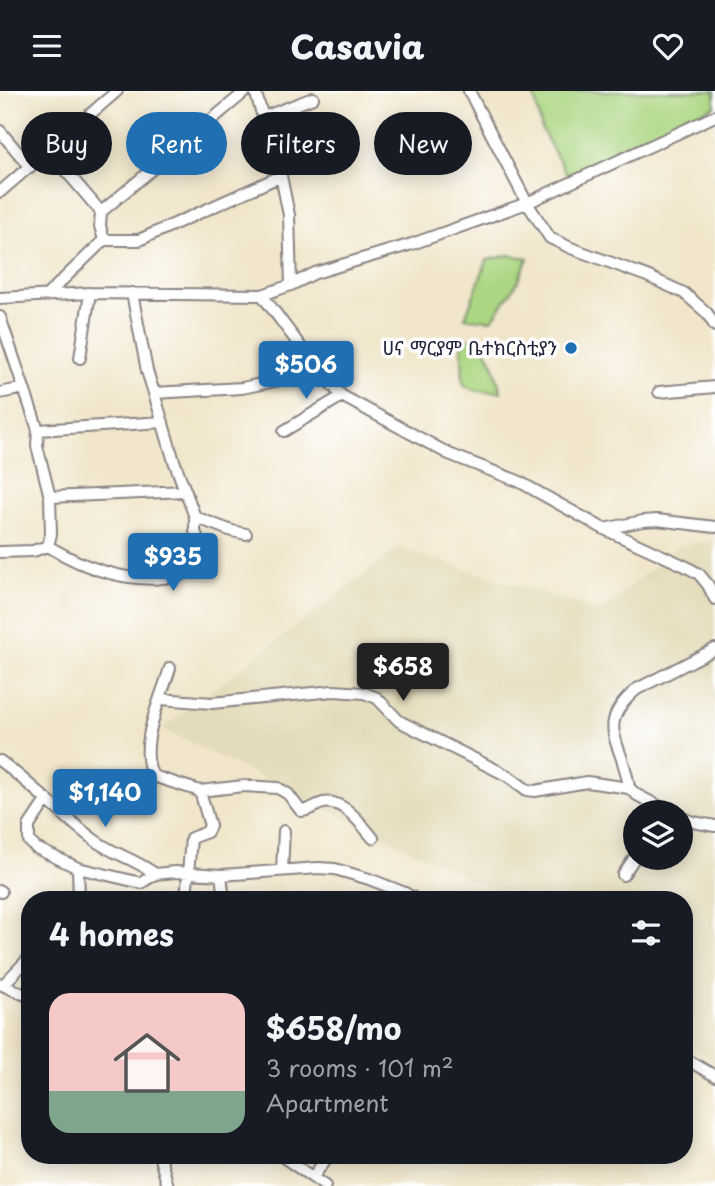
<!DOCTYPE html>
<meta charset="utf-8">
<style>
:root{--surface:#171b24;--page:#242831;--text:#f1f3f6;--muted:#9ea1a6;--line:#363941;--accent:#1f6fb2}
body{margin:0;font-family:"Playpen Sans","Noto Sans Ethiopic",sans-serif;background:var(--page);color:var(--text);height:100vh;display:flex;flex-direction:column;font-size:26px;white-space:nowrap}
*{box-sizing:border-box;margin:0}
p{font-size:23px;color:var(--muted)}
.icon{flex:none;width:38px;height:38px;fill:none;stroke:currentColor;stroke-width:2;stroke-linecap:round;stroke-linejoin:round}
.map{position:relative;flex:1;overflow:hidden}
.sheet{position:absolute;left:21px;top:800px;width:672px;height:273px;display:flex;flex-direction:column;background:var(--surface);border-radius:28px;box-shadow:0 4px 18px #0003}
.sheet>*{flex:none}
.hud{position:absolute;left:21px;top:21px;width:674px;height:63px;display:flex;gap:14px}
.fabs{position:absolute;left:623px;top:709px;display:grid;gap:14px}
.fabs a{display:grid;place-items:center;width:70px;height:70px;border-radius:50%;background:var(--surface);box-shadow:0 4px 18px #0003;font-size:35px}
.price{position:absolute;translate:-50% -60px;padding:0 16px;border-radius:7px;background:var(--accent);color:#fff;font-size:23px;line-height:46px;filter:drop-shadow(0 2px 4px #0008)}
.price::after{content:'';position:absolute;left:50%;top:42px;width:21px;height:16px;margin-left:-10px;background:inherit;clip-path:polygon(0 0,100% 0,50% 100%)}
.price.on{background:#222;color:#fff}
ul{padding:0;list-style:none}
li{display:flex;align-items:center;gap:21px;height:175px;padding:0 28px}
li+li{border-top:2px solid var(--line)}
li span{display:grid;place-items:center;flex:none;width:196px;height:140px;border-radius:21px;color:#555}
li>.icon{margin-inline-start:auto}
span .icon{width:84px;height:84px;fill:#fffc;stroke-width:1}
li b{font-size:30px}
h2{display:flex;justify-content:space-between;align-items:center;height:84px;padding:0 28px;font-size:30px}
.pill{padding:0 24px;border-radius:32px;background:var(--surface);box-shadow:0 4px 18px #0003;font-size:24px;line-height:63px}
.pill.on{background:var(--accent);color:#fff}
header{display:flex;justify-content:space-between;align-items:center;height:91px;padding:0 28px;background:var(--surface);font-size:32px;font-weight:800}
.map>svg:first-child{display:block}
.built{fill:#e4dbba;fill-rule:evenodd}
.green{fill:#acd682;stroke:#677c5e;stroke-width:2}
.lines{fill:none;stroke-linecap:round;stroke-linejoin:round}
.minor-casing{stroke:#8a8483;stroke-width:14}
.minor{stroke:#fff;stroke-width:10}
.poi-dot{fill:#1f6fb2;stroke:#fff;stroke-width:2.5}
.labels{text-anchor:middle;stroke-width:7;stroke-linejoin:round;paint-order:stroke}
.poi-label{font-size:19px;fill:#22223b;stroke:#fff;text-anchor:end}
</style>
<header><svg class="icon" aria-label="menu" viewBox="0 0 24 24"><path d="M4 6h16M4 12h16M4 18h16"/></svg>Casavia<svg class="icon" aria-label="heart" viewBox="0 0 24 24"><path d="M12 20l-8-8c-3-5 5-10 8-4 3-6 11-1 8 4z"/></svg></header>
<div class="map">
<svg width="715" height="1095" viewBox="0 0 715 1095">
<rect width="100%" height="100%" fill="#fff"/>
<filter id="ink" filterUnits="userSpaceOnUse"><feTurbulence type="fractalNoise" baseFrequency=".0143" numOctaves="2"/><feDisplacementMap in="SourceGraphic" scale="14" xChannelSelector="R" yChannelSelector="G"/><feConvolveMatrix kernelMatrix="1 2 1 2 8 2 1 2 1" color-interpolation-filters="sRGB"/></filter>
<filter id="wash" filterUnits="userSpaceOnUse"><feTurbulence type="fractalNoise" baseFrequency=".00686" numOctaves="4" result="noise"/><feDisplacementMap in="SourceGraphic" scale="28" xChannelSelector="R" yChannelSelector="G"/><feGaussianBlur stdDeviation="1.57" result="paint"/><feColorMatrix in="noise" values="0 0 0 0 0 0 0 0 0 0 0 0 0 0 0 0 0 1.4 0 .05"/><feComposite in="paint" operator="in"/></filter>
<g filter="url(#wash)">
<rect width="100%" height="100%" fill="#f1e6cb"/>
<path class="built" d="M715,449V973L684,947V808H512L162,638L398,457L601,520L679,454ZM635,721H681V766H635Z"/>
<path class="green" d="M533,0H715V15L568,86L542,39Z
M509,164L528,167L519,189L492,229L465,227L487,169Z
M461,247L480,249L493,272L501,301L478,300L466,296L463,291Z"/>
</g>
<g filter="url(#ink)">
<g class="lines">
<defs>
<path id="minor" d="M255,0L281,85L289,124L291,194
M469,0L527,112L550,147L571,157L647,185L684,202L707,222L715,235
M264,26L313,7
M0,40L30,76
M48,59L101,121L246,0
M0,101L117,0
M104,149H139L281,85
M132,202L147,280L154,302L242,297L280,289L315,275
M48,203L104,149L100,135L101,121
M262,204L291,194L315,182L412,153L527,112L715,25
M0,207L90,202L262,204L315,275L342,305L449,363L518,390L604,438L685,475L699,483L708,494L715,508
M0,226L38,339L37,355L50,406L186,400
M80,267L90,202
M659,301L715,296
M0,302L24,297
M38,339L163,331
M284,340L342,305
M195,426L232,440L246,443
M604,438L643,430L657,429L715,436
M48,455C92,482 156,503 203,473L204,466L195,440V426L173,367L154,302
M0,461L33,460L48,455L51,443L50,406
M170,577C161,608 137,655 153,685L200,700L244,695L278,697L288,703L301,720C310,720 315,714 323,712C344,708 361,733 373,747
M161,608L212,612L333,600L364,602L377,607L399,630L508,685L527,699L535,700L587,691L629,697
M0,670C33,694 61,724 93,748C112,763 136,768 155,783L175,781L221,784
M47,708L29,735V750L36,757L78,777L79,808
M670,721L637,704L629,697C624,651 592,636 637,598L715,558
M681,726L693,731L715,735
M78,777L141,792L155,783
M282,779L284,740
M623,784L635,766
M0,800L1,801
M186,808L191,747L207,741L210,735L200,700
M224,808L221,784L318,777L335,778L369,788L405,802L415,808
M0,893L30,906
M3,894L30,866
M684,967L715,985
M159,1064L168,1095
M280,1064L325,1095
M313,1086L329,1064"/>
</defs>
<use href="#minor" class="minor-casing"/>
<use href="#minor" class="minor"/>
</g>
</g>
<circle class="poi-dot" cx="571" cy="257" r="7"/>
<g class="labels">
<g class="poi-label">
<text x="557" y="264">ሀና ማርያም ቤተክርስቲያን</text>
</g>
</g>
</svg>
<div class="fabs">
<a><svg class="icon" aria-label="layers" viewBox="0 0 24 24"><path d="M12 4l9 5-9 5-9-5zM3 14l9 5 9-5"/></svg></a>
</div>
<b class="price" style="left:306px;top:310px">$506</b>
<b class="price" style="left:173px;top:502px">$935</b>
<b class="price on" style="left:403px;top:612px">$658</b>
<b class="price" style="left:105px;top:738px">$1,140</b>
<div class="hud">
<a class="pill">Buy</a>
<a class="pill on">Rent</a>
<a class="pill">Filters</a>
<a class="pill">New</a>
</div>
<section class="sheet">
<h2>4 homes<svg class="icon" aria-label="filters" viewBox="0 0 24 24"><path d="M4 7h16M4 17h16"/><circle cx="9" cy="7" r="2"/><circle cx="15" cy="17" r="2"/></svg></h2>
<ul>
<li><span style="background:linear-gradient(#f6c9c9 70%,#7fa58c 0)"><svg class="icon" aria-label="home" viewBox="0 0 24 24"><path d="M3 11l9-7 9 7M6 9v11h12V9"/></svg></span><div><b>$658/mo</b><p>3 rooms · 101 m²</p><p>Apartment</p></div></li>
</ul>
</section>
</div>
